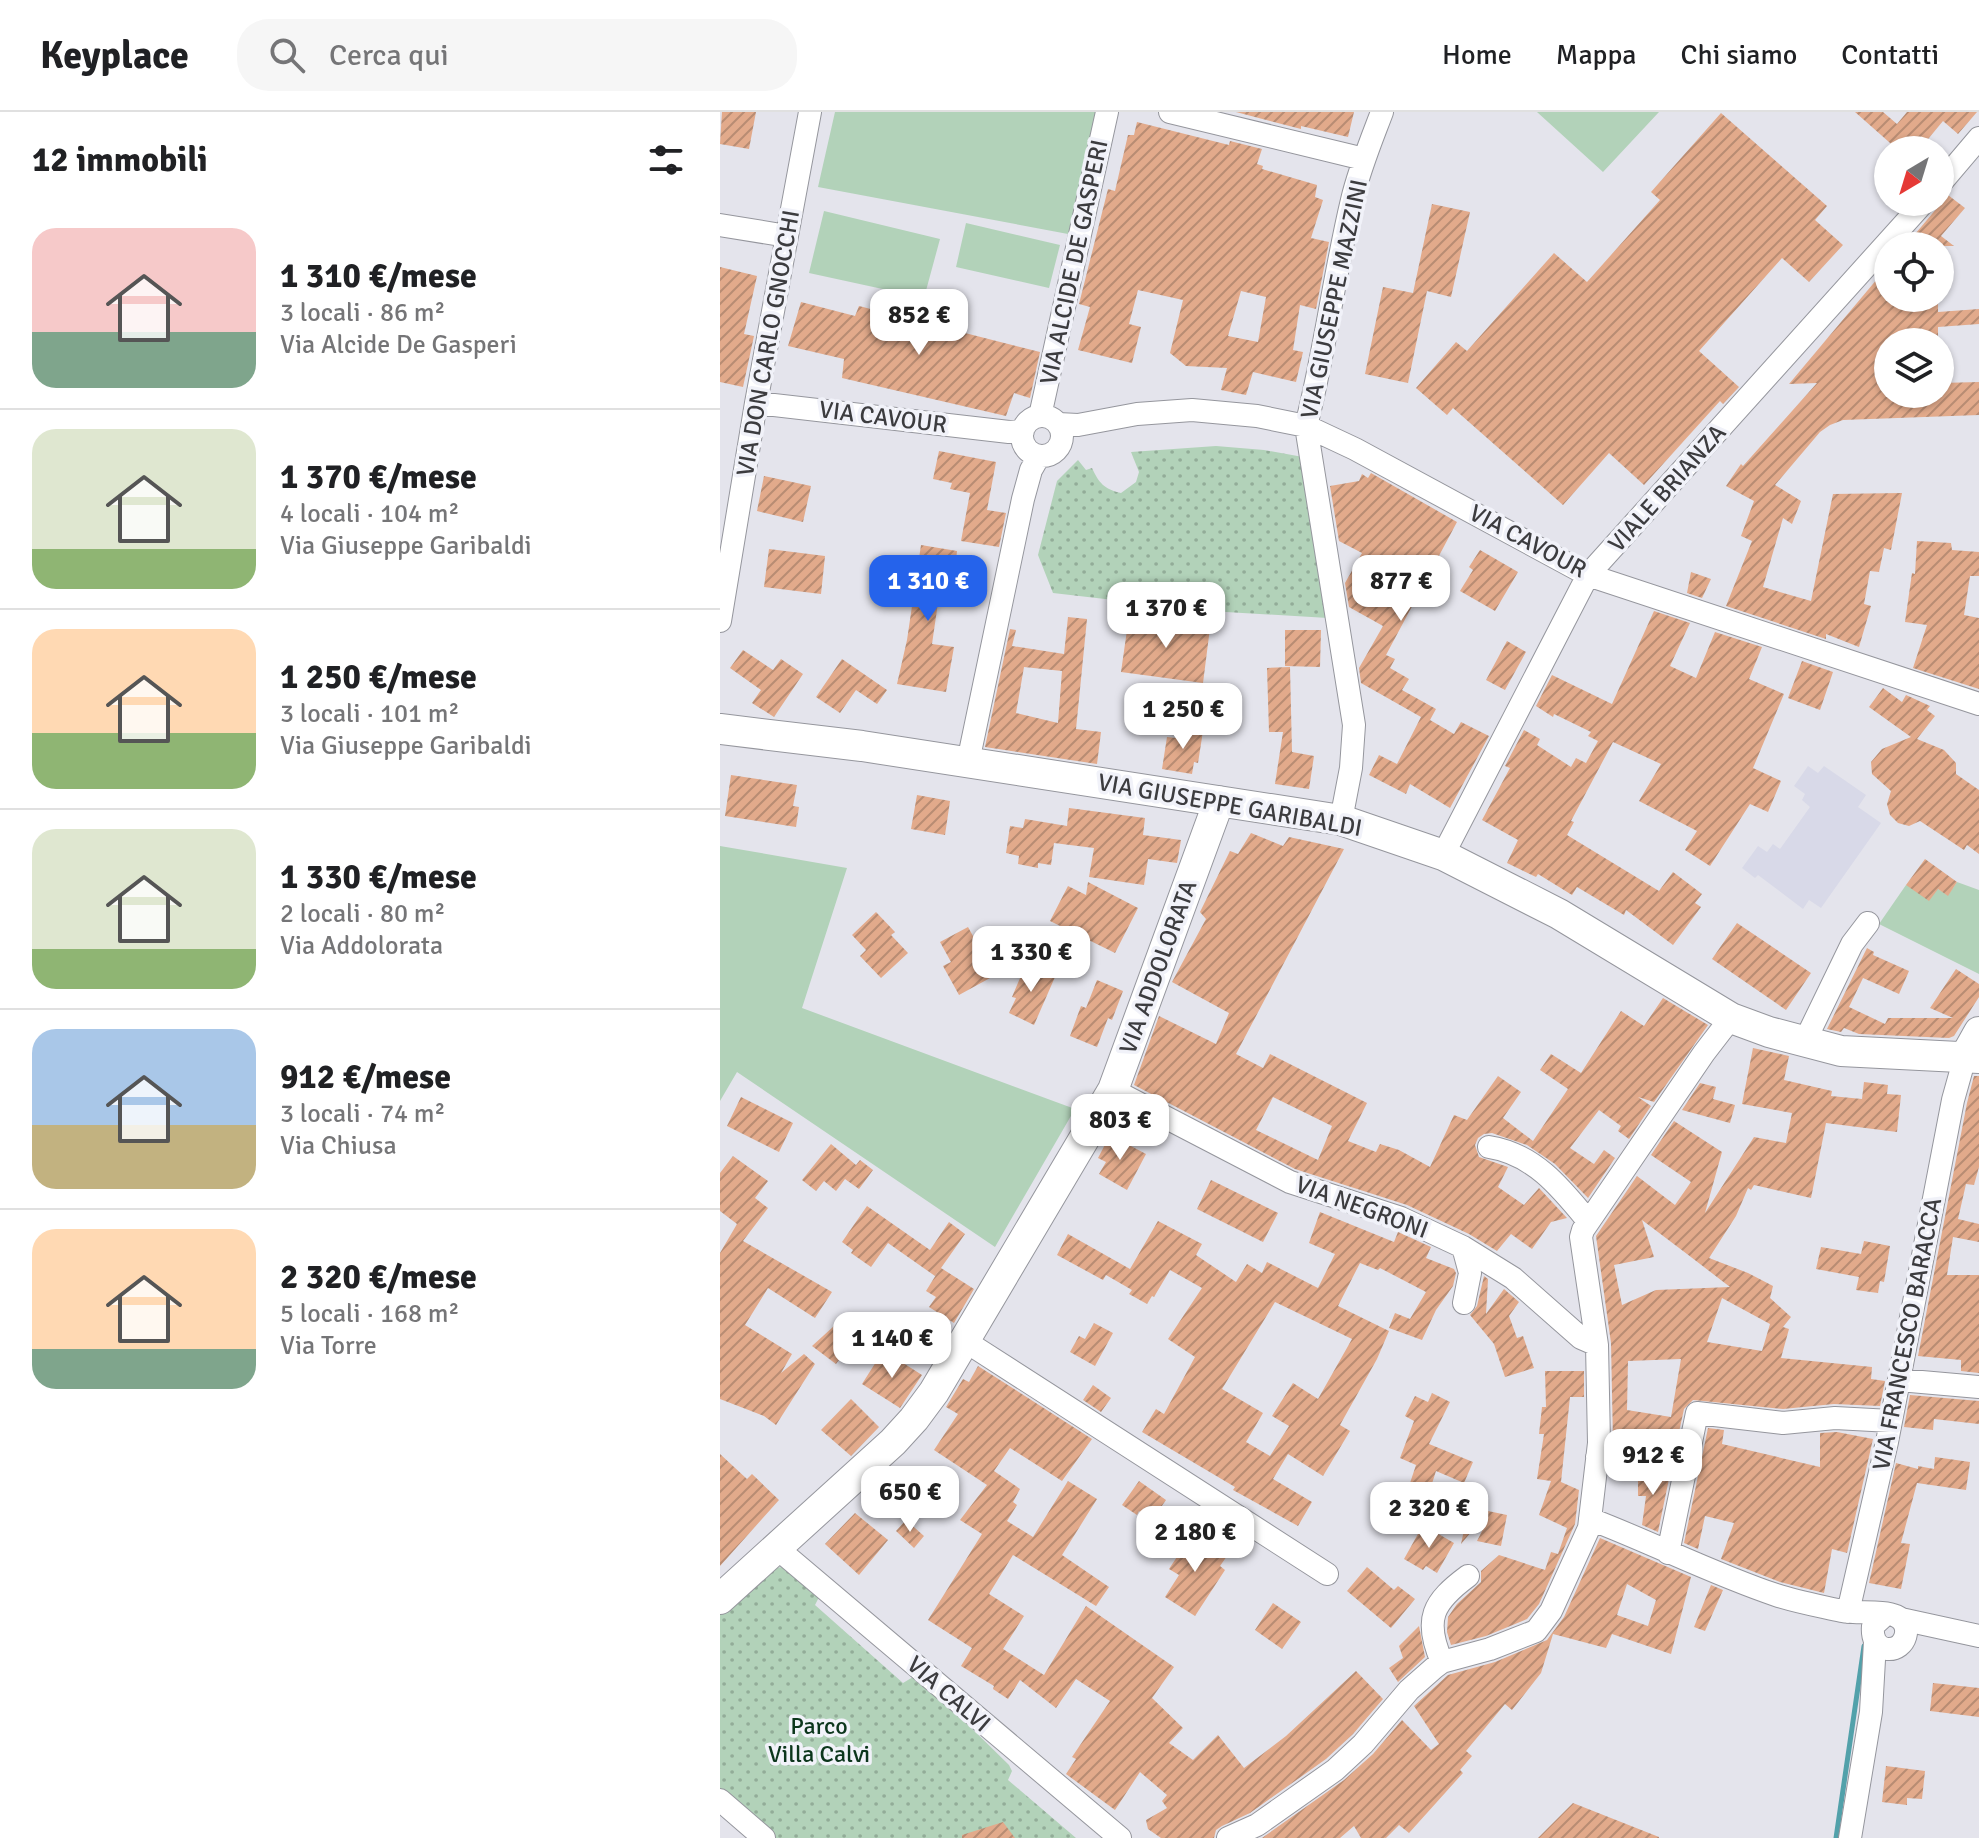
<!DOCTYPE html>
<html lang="it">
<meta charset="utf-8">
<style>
:root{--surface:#fff;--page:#f6f6f6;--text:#202124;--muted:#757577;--line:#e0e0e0;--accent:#2563eb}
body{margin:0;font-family:Signika,sans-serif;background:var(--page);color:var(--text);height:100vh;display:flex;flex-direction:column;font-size:30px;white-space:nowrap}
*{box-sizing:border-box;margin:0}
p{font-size:26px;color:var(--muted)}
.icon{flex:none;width:44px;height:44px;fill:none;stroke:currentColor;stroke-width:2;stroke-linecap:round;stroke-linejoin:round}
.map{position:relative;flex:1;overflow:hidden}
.drawer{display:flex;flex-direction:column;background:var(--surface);width:720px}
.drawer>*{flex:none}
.needle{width:52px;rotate:218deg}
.controls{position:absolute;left:1154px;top:24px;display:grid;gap:16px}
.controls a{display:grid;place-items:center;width:80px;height:80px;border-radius:50%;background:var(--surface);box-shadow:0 2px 6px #0004;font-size:40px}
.price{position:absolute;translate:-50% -68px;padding:0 18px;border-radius:16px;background:#fff;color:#222;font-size:26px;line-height:52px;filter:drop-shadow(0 2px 4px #0008)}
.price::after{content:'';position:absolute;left:50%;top:48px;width:24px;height:18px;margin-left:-12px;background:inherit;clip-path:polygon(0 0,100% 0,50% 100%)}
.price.current{background:var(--accent);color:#fff}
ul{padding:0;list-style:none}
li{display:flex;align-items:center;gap:24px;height:200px;padding:0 32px}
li+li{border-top:2px solid var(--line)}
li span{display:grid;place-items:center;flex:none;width:224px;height:160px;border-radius:24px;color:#555}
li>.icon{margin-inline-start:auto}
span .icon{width:96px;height:96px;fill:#fffc;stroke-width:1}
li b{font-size:34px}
h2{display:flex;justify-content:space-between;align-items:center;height:96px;padding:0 32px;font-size:34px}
header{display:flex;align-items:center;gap:48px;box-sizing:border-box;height:112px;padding:0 40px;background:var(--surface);border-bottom:2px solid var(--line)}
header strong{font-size:38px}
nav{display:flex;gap:44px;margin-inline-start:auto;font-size:28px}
.search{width:560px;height:72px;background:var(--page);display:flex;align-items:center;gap:20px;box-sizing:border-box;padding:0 28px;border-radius:32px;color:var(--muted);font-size:30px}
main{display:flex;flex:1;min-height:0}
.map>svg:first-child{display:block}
.built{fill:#d8d9e8}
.grass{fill:#b2d2b9}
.park{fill:url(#park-dots)}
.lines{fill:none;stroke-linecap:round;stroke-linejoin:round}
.stream{stroke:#52a1aa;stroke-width:5}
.building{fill:url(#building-hatch);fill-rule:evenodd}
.street-casing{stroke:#95969d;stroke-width:24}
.secondary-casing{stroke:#95969d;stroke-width:32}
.street{stroke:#fff;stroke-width:22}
.secondary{stroke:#fff;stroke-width:30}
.labels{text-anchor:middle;stroke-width:7;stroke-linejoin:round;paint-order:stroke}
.street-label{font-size:24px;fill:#3c3c3f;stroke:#f1f2f9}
.park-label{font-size:24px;fill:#0c361c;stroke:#f1f2f9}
</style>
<header>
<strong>Keyplace</strong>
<div class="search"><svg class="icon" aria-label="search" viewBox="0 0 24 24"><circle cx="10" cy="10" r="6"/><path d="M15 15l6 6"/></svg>Cerca qui</div>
<nav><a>Home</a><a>Mappa</a><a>Chi siamo</a><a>Contatti</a></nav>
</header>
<main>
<section class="drawer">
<h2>12 immobili<svg class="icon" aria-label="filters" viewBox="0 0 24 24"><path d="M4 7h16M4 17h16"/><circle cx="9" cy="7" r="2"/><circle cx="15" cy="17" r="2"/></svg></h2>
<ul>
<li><span style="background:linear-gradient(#f6c9c9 65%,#7fa58c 0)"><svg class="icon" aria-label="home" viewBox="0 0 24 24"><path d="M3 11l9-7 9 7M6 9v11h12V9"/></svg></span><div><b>1 310 €/mese</b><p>3 locali · 86 m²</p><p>Via Alcide De Gasperi</p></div></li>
<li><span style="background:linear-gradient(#dfe7d0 75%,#8fb573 0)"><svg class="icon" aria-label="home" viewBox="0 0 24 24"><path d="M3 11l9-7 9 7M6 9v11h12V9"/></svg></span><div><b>1 370 €/mese</b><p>4 locali · 104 m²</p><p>Via Giuseppe Garibaldi</p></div></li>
<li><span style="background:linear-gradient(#ffd9b3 65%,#8fb573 0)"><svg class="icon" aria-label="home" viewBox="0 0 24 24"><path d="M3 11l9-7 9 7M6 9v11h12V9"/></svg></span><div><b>1 250 €/mese</b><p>3 locali · 101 m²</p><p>Via Giuseppe Garibaldi</p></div></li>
<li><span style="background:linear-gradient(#dfe7d0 75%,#8fb573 0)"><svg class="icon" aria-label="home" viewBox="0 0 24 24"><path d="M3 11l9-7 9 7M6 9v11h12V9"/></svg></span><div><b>1 330 €/mese</b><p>2 locali · 80 m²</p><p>Via Addolorata</p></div></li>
<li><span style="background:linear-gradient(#a9c7e8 60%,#c2b280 0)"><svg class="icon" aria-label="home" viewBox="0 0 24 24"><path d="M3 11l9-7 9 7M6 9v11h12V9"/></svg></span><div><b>912 €/mese</b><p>3 locali · 74 m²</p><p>Via Chiusa</p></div></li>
<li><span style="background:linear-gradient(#ffd9b3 75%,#7fa58c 0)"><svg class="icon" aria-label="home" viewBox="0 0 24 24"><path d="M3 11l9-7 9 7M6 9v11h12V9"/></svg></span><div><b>2 320 €/mese</b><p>5 locali · 168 m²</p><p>Via Torre</p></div></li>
</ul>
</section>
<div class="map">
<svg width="1259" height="1726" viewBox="0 0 1259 1726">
<defs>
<pattern id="park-dots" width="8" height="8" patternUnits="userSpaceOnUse" patternTransform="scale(2)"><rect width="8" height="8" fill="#b2d2b9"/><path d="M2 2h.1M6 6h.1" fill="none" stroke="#92ac98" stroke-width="1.8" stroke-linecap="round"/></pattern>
<pattern id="building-hatch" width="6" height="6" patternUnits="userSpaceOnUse" patternTransform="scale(2)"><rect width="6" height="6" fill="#e2aa8b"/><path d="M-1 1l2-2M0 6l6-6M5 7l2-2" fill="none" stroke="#b88c73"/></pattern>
</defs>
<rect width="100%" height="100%" fill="#e4e4ec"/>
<path class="built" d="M1088,654L1098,661L1104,654L1146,683L1138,695L1161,711L1101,796L1089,788L1083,797L1038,763L1035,766L1022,756L1038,734L1047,740L1053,732L1060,737L1090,695L1082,688L1085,682L1074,674Z"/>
<path class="grass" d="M115,0H381L348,122L98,75Z
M817,0H939L883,60Z
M104,99L220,127L204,186L89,161Z
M246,111L340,133L329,176L236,155Z
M0,734L127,756L82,896L355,997L275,1135L17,960L0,989Z
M1237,770L1259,778V862L1159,812L1186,773L1218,777L1228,783Z"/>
<path class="park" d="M496,334L544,338L583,345L608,506L489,499L333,481L318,443L337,369L358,348L366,358L372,356C379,371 384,377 401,381L416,370L419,360L411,340Z
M64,1455L100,1483L95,1493L183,1571L193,1565L230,1595L289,1653L292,1659L288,1668L356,1726H51L0,1681V1502L52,1456Z"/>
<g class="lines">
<path class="stream" d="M1116,1726L1144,1534"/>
</g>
<path class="building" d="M2,0H36L29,37L0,32Z
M516,0H634L628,25L581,14V17Z
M1135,0H1163L1177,12L1187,0H1257L1238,22L1223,9L1199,38H1178Z
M1001,1L1107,94L1095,108L1123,133L1089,170L1062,146L979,239L1019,275L1003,292L1000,289L924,373L889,341L843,393L733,296L727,303L696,276L736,230L747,239L834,141L867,170L940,88L931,80Z
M417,10L509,33L510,29L542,37L537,52L543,54L542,57L597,73L595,85L603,88L591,126L609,130L596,197L580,193L573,238L583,240L576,270L533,260L526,283L501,278L507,256L466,254L450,241L463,188L418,178L409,212L421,215L412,251L358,238L370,195L359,192L388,77L395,79L408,23H414ZM521,179L546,185L538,230L508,224Z
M1228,83L1245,96L1221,124L1234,134H1185Z
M712,92L750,100L731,185L707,179L688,271L645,262L663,175L693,181Z
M1168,154V186H1218V200L1259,197V212L1218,215V230H1168V282H1220V271L1259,270V303L1123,308L1110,313L1100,320L1055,373L1081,389L1072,412L1063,406L1043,475L1091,489L1113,382L1182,381L1171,438L1164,436L1159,460L1150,459L1144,492L1151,494L1139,535L1106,522V527L1006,494L1032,429L1021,424L1034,389L1006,374L1021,352L1023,354L1097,271L1069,272Z
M0,155L37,164L24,222L34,224L23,275L0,270Z
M81,190L135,204L139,194L320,240L310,286L294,281L286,304L122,266L124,247L68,234Z
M219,339L276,350L267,398L286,401L279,435L241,429L250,381L230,377L232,371L213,367Z
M651,361L737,410L666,543L675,547L670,556L689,567L682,578L716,597L710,608L734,622L741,610L769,624L730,696L690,672L686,682L649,663L659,643L677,652L701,605L641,571L639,556L663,514L629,495L625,471L642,441L619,429L610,374L639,369L642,362L648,366Z
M44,364L91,374L83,410L37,399Z
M1197,429L1231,431L1232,438L1259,440V464H1250L1244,503L1259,506V577L1193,556L1207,513L1185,510L1192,461L1195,462Z
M201,433L237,439L233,480L220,477L212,532L234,535L226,580L177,572L187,528Z
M49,437L105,444L101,482L44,475Z
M760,438L798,460L775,499L740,479L753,458L749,455Z
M971,460L991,467L982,486L967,481Z
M934,499L970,511L950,554L976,566L995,520L1042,535L1029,567L1064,582L1033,656L1061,669L1048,700L1030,692L990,754L965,738L977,719L919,689L941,652L893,630L851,709L854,710L847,723L939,779L953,760L982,782L975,791L981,795L953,833L906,798L904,803L857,775L852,783L818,762L816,765L787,751L798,728L762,708L790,656L785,654L804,618L820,627L817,633L851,655L856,646L866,651L878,629L868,624L871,620L834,602L833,605L816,594L832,563L892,592Z
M409,504L490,516L483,571L401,560Z
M348,505L367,507L356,617L381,620L377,652L265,635L290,517L296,518L292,534L344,542ZM304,555L342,559L338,611L296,601Z
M565,518H601L600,555L565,554Z
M787,529L806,540L785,578L766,568Z
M23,538L53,558L61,547L83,562L54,605L32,591L41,578L10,556Z
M122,547L167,578L157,592L136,578L120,601L96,585Z
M1082,549L1113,560L1100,598L1068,586Z
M570,555L572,640L594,644L589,677L555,672L563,620H549L547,556Z
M1163,576L1182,590L1186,583L1210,594L1207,598L1215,604L1197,627L1224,638L1236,651V662L1259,678V742L1247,733L1244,738L1200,709L1189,714L1178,711L1170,703L1167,692L1171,679L1152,662L1151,650L1162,637L1191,625L1149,595Z
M458,615L483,619L478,651L474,650L472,662L442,657L447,625L456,626Z
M11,663L77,673L73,694L79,695L76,715L5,704Z
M197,683L230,689L225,723L191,717Z
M349,696L425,706L423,723L461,728L457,751L428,747L424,773L369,765L374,736L334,731L331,753L318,751V756L298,752L299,744L286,741L290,714L303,716L305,707L347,714Z
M531,721L563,734L569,725L624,737L516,942L543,956L550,942L647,991L628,1029L656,1040L660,1032L679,1038L710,1055L734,1003L747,1008L778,964L801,980L783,1006L813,1029L848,977L820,958L831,942L861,961L901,899L924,914L943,886L988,913L934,990L918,985L931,994L909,1027L898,1019L901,1014L879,998L850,1036L874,1052L884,1038L895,1046L868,1086L835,1052L807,1033L772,1021L764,1022L758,1026L755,1033L759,1045L788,1055L778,1075L804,1093L819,1076L847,1106L831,1110L812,1137L791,1122L777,1139L749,1122L687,1093L575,1057L414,973L439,904L496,932L509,901L452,870L486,807L480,800L510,739L518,742ZM553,985L612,1014L598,1048L536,1018Z
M1205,747L1237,770L1228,784L1218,777L1209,789L1186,773Z
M368,770L418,796L395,841L330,809L348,774L366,783Z
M156,800L175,820L171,823L188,841L161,866L140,844L146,838L132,823Z
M1017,811L1091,861L1066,898L992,847Z
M248,815L263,842L258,845L270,866L239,883L223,854L231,850L220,830Z
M1147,836L1154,840L1153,843L1189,859L1179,882L1143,866L1129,895L1165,912L1168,906H1233L1210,896L1236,857L1259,872V885L1234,924L1229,926L1139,922L1124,916L1121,920L1107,917Z
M306,852L335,865L314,913L289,901L296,886L292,885Z
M377,868L403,879L392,908L388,906L377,935L350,924L361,894L366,896Z
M1033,936L1069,944L1064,968L1112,979L1111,984L1142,987L1144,970L1168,973L1167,982L1181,983L1177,1020L1106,1011L1091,1086L1034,1073L1031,1078L1028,1076L1016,1104L989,1146L1028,1161L1053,1174L1050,1186L1071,1205L1063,1215L1069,1217L1061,1246L1152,1255L1151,1267L1165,1269L1160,1294L1114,1292L1063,1297L973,1288L964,1297L956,1334L893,1330L891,1231L876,1124L917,1064L955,1093L971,1070L931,1043L954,1009L1002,1040L985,1101L1034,1025L1066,1031L1072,1001L1022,992ZM922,1108L967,1142L1010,1175L936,1178L902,1193L894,1153L934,1145ZM1002,1186L1050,1212L1042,1239L987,1230ZM961,1247L951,1305L907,1298L908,1249Z
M1254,964H1259V1055L1254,1073L1246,1072L1238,1107L1259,1112V1130L1233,1125L1227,1163H1259V1261L1241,1259V1248L1198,1244L1247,991Z
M980,971L996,975L993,987L1015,993L1010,1011L962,998Z
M21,985L73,1011L59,1040L7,1014Z
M390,1023L426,1042L407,1078L379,1062L386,1050L378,1046Z
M111,1032L136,1053L140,1048L153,1058L139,1077L125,1067L116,1079L104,1069L96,1079L82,1068Z
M13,1044L48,1069L35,1086L48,1096L23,1129L112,1180L95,1206L48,1176L25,1213L72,1242L61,1261L84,1242L95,1252L56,1313L44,1304L0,1287V1141L17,1112L0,1099V1061Z
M491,1068L558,1101L543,1130L477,1097Z
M147,1094L210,1138L229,1110L245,1122L221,1156L254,1177L234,1211L209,1195L216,1185L206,1179L219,1158L215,1164L168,1131L151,1155L131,1141L133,1138L122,1130Z
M600,1100L674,1130L678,1120L711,1135L706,1146L734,1157L736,1161L733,1174L716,1198L702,1228L669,1216L675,1201L690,1207L706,1180L660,1156L658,1158L640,1151L618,1194L669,1219L657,1247L620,1313L630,1319L603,1364L568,1342L553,1367L592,1390L578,1414L513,1378L515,1375L422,1320L436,1297L444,1302L475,1245L448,1227L482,1176L450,1158L434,1185L432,1184L427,1192L409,1182L412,1178L386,1163L383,1168L337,1143L348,1122L410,1157L438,1109L482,1132L476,1143L516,1170L527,1152L542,1161L547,1150L598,1176L615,1142L589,1131ZM555,1190L632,1227L598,1287L573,1271L552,1304L569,1314L550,1344L526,1330L543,1301L502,1277Z
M1144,1129L1170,1134L1164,1170L1160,1169L1158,1181L1136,1178L1139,1165L1096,1157L1101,1135L1141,1142Z
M764,1164L768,1167L766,1202L784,1177L799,1190L789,1204L797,1226L803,1224L814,1256L785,1265L774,1232L750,1203L757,1194Z
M125,1204L142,1217L116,1252L92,1234Z
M374,1211L393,1221L375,1254L350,1240L359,1224L365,1227Z
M161,1242L177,1253L180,1249L202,1263L180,1296L142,1272Z
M258,1254L372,1327L342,1369L290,1336L274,1359L300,1377L293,1390L297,1393L287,1409L313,1425L348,1369L377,1387L342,1443L389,1475L376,1494L293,1443L269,1482L304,1504L283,1537L324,1563L366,1494L454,1555L432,1586L463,1616L449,1631L473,1648L498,1623L524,1656L566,1624L636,1559L663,1587L633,1622L606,1647L530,1701L502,1714L496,1718L494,1726H441L428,1717L426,1708L447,1696L442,1689L447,1683L420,1660L395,1698L346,1662L356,1647L352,1645L390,1589L356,1567L336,1596L300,1568L288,1587L273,1577L274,1574L241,1554L252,1536L208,1508L262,1422L240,1408L267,1373L214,1338L238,1302L226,1295L243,1267L249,1270Z
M825,1259H864V1285H850L841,1370L859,1378L855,1412L819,1492L807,1507L766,1524L731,1533L727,1520L728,1505L737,1492L761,1470V1459L779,1443L825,1458L831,1440L838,1442L847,1416L819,1403L831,1369L817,1367L824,1322H819L822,1295H826Z
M373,1273L391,1286L381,1300L363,1288Z
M712,1281L730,1290L709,1332L753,1350L744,1371L716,1359L709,1381L689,1374L696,1353L680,1346L694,1309L685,1304L695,1284L708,1290Z
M1190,1283L1259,1289V1312L1214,1307L1213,1318L1184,1315Z
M131,1287L159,1315L131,1344L101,1318Z
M988,1316L1004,1318L1002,1332L1100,1355V1321L1117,1320L1153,1327L1127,1441L1112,1437L1104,1481L1060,1470L1001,1447L1014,1411L985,1404L978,1437L964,1431Z
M0,1342L27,1367L32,1362L59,1388L0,1454Z
M1215,1345L1250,1350L1246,1378L1197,1371L1181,1431L1190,1432L1181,1477L1149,1471L1176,1351L1198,1357V1354L1214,1357Z
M918,1361L950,1362L938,1420L922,1413L926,1384H918Z
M419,1369L446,1388L432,1408L419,1399L417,1403L402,1393Z
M749,1395L787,1403L781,1434L757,1429L763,1417L757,1413L741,1432Z
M135,1401L168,1428L139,1463L105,1432Z
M186,1408L204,1424L194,1436L176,1419Z
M703,1413L734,1431L717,1461L706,1454L703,1458L684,1447Z
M472,1422L507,1444L500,1454L505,1458L475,1504L445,1485L459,1463L449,1457Z
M880,1426L971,1465L951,1542L892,1522L886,1536L833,1522L821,1561L792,1598L785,1592L746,1639L752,1644L740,1658L743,1661L689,1721L679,1713L666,1726H641L634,1714L620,1726H542L624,1668L653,1642L682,1608L711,1638L719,1632L694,1594L728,1563L775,1550L827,1528L844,1505ZM907,1472L936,1488L928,1514L897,1503Z
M647,1455L674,1478L678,1474L695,1487L671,1516L627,1479Z
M991,1473L1003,1478L985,1519L974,1515Z
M553,1491L581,1510L562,1537L535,1518Z
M699,1514L705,1545L678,1570L669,1556L683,1546L679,1534Z
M1213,1571L1259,1576V1605L1210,1599Z
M1166,1654L1205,1659L1202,1687L1187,1686V1693L1162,1690Z
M853,1691L939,1725V1726H818Z
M283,1710L295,1726H242V1723Z"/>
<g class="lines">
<defs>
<path id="street" d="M450,0L644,47
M1220,72L1259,26
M0,113L67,124
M36,291L289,320L303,319
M302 324a20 20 0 1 1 40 0a20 20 0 1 1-40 0Z
M320,304L387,0
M338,312L358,313L417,302L472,298L537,304L586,314L635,337L868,463L1259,592
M0,509L36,291L90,0
M248,650L303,387L311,358L319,344
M621,708L631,656L634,613L586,314C605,240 614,163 632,88C639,58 651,29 662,0
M723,743L868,463L1204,90
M1084,931L1132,832L1148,811
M393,978L570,1070L681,1106L743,1135L793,1166L861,1226L877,1233
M769,1035C814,1042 841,1076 868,1109
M743,1135L750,1161L744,1191
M245,1229L607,1462
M1179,1268L1259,1275
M877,1345L968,1349
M870,1407C933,1431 993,1462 1056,1483C1077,1490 1100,1494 1122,1499C1137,1502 1163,1498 1176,1504C1194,1512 1186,1539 1167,1537C1155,1535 1152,1525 1153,1514L1165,1503
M58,1437L400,1726
M948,1441L977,1301L1063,1311L1115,1306L1171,1309
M1128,1500L1167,1330L1233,988L1245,945
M1181,1507L1259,1524
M722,1550C703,1507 713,1490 748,1464
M0,1688L44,1726
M508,1726L537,1713L615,1658L643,1632L689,1578L714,1556L722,1550L770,1537L816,1519L831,1499L869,1416L879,1331L877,1233L861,1125L863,1118L984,941L1011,906
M1130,1726L1151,1600L1155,1530"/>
<path id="secondary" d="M0,617L142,634L621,708L723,743L839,802L1011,906L1049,920L1121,939L1259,946
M1245,945L1259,920
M0,1487L173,1330L194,1307L214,1280L393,978L499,689"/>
</defs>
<use href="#street" class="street-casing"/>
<use href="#secondary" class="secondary-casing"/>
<use href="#street" class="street"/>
<use href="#secondary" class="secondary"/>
</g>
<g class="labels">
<g class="street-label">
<text transform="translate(354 150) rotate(-78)" y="8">VIA ALCIDE DE GASPERI</text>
<text transform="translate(614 187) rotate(-78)" y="8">VIA GIUSEPPE MAZZINI</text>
<text transform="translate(48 231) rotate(-80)" y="8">VIA DON CARLO GNOCCHI</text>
<text transform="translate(163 305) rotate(7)" y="8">VIA CAVOUR</text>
<text transform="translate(947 376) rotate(-48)" y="8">VIALE BRIANZA</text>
<text transform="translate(808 429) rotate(28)" y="8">VIA CAVOUR</text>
<text transform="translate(510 693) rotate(10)" y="8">VIA GIUSEPPE GARIBALDI</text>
<text transform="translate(438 855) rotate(-70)" y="8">VIA ADDOLORATA</text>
<text transform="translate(642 1095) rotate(20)" y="8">VIA NEGRONI</text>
<text transform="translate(1187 1222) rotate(-79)" y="8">VIA FRANCESCO BARACCA</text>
<text transform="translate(229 1582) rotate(41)" y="8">VIA CALVI</text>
</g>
<g class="park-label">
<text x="99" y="1622">Parco<tspan x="99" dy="28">Villa Calvi</tspan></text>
</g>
</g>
</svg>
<div class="controls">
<a><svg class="needle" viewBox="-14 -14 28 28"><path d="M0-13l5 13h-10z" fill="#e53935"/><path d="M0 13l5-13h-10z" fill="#757577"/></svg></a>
<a><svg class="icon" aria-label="locate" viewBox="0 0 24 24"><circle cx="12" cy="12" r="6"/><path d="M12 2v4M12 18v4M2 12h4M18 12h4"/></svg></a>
<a><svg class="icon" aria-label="layers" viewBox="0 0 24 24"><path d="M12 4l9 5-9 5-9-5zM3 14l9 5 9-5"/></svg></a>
</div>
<b class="price" style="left:199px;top:245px">852 €</b>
<b class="price current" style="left:208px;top:511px">1 310 €</b>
<b class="price" style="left:681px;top:511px">877 €</b>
<b class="price" style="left:446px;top:538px">1 370 €</b>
<b class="price" style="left:463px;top:639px">1 250 €</b>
<b class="price" style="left:311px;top:882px">1 330 €</b>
<b class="price" style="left:400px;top:1050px">803 €</b>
<b class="price" style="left:172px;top:1268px">1 140 €</b>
<b class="price" style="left:933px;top:1385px">912 €</b>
<b class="price" style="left:190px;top:1422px">650 €</b>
<b class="price" style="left:709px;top:1438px">2 320 €</b>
<b class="price" style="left:475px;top:1462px">2 180 €</b>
</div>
</main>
